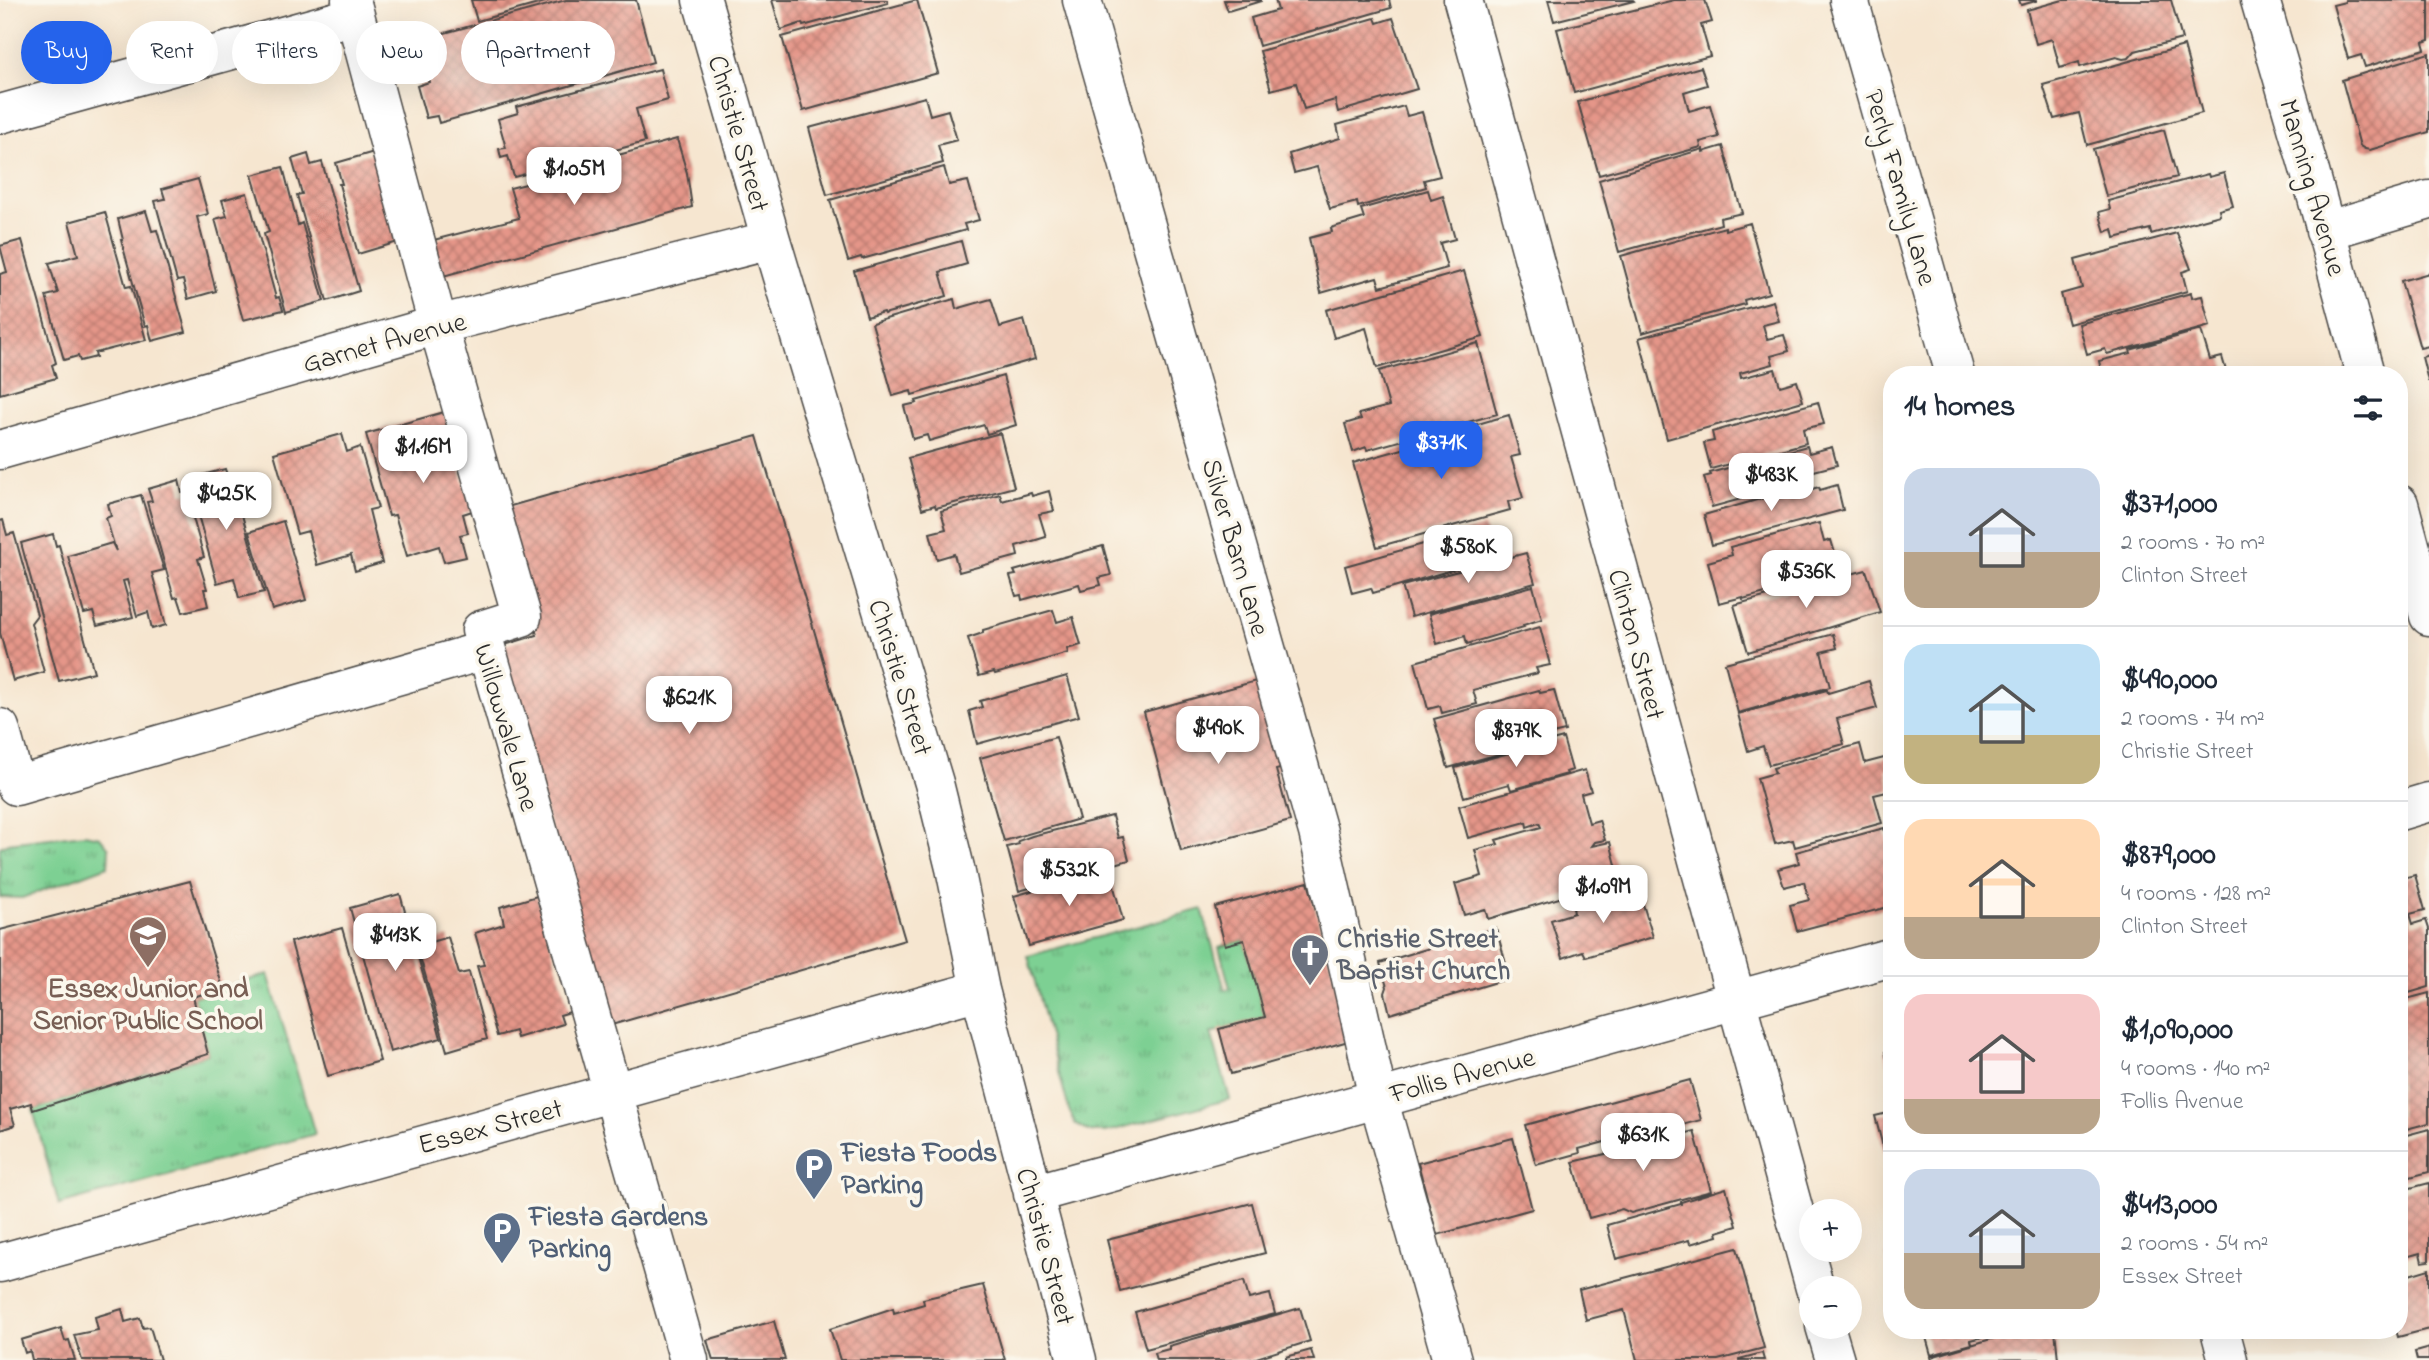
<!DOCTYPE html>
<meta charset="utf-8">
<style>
:root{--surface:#fff;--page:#f2f2f3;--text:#1f2937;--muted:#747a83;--line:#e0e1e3;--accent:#2563eb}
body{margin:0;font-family:"Indie Flower",sans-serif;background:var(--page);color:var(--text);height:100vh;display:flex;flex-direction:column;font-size:26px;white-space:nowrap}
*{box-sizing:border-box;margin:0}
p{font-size:23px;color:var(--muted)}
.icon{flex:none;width:38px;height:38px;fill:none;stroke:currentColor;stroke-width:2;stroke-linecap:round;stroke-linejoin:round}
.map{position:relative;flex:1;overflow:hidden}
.side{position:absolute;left:1883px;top:366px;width:525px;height:973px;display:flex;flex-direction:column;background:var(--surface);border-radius:28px;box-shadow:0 7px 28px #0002}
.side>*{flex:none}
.hud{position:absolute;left:21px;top:21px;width:665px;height:63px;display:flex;gap:14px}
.controls{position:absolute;left:1799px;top:1199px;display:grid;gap:14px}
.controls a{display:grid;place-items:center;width:63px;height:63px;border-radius:50%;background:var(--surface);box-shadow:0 7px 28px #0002;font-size:35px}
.price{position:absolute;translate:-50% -60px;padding:0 16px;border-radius:14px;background:#fff;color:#222;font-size:23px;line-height:46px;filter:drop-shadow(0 2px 4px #0008)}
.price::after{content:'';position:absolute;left:50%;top:42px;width:21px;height:16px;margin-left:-10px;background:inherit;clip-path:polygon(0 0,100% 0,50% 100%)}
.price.selected{background:var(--accent);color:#fff}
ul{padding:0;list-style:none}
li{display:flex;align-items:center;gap:21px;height:175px;padding:0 21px}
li+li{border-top:2px solid var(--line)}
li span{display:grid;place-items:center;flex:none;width:196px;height:140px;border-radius:21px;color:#555}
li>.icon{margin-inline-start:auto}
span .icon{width:84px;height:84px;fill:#fffc;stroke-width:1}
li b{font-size:30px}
h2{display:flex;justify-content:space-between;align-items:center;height:84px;padding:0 21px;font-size:30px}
.tag{padding:0 24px;border-radius:32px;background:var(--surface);box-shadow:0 7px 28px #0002;font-size:24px;line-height:63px}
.tag.selected{background:var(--accent);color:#fff}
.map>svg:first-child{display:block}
.grass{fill:url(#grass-tufts);stroke:#547e5f;stroke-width:2}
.building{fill:url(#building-cross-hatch)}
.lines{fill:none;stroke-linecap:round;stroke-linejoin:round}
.minor-casing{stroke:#494744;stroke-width:41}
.minor{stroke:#fff;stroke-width:38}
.labels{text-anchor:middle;stroke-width:7;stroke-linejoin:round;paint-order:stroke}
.street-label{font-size:28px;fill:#2b2b2b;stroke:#fbf7ec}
.worship-label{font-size:28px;font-weight:bold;fill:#5b616d;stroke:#fbf7ec;text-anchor:start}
.education-label{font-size:28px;font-weight:bold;fill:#785e54;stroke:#fbf7ec}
.service-label{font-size:28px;font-weight:bold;fill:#4e5e75;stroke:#fbf7ec;text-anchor:start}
</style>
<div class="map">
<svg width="2429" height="1360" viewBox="0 0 2429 1360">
<defs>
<pattern id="grass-tufts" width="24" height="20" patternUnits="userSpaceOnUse" patternTransform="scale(1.75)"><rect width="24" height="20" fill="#7dd093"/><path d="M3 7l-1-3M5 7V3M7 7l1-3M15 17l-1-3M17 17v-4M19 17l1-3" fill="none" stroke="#67a978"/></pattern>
<pattern id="building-cross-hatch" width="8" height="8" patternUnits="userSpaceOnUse" patternTransform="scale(1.75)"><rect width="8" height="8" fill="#e59689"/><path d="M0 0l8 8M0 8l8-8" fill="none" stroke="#ba7b70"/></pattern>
</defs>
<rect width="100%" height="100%" fill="#fbf7ec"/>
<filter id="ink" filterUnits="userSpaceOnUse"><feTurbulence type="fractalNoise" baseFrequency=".0143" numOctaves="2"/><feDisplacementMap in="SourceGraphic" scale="14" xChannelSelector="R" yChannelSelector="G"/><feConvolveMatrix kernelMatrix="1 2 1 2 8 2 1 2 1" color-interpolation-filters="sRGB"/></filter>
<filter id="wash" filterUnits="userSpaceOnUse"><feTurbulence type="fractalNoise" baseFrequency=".00686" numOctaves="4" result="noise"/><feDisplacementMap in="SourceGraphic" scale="28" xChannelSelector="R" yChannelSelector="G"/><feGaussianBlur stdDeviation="1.57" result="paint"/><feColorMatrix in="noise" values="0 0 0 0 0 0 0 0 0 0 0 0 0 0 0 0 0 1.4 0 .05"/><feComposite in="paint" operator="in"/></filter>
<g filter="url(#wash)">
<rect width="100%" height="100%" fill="#f6e6d0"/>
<path class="grass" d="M84,834L100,837L109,848L108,866L22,898L0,897V847L8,843Z
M1202,909L1225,990L1230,988L1219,947L1244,940L1265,1017L1211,1033L1230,1099L1106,1132H1091L1076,1125L1069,1110L1028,956Z
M268,974L315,1134L59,1205L33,1110L208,1054L193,997Z"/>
<g id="blocks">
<path class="building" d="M471,0H549V1L477,21Z
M566,0H636L653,62L439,123L437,116L426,118L417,86L429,82L419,40Z
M772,0H887L888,3L803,26L802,23L781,30Z
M917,0L938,73L803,111L782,37Z
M1224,0H1261V1L1228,11Z
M1275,0H1389L1391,8L1259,46L1251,18L1278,10Z
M1548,0H1633L1634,1L1554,21Z
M1674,0H1705L1712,22L1701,25L1710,56L1574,93L1557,29Z
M2019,0H2036V1L2021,5Z
M2063,0H2171L2182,39L2135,51L2129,58L2123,59L2116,57L2080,67L2079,62L2060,68L2052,39L2036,44L2027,10Z
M2345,0H2429V40L2423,42L2425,49L2365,67L2361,55L2348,59L2333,5L2345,2Z
M1375,18L1377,23L1393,18L1417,89L1338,112L1335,100L1304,109L1296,83L1271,90L1260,51Z
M2184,46L2202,113L2087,145L2079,113L2054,119L2043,85Z
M2429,53V132L2370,150L2365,149L2360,146L2342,80Z
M1701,67L1707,85L1684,92L1689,111L1710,105L1719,137L1700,142L1701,147L1599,175L1578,102Z
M660,69L668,100L636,109L645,142L514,177L508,156L501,158L499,149L506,148L498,119L518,113L516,107Z
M925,97L930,115L948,110L957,140L938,145L943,163L827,195L809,128Z
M1404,106L1407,116L1422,112L1440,176L1424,180L1426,187L1358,207L1357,202L1330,209L1317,167L1294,173L1289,154L1340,138L1337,125Z
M2164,130L2177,177L2106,196L2093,149Z
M677,139L687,173L692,207L436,278L426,242L519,218L510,188L542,180L541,176Z
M1723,146L1742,213L1720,218L1721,224L1619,252L1599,180L1703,149V152Z
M374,152L398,242L358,254L339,184H342L336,163Z
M308,154L311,165L322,162L359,291L327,301L297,195L302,194L292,159Z
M283,167L298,225L302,223L324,301L286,312L264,234L269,232L252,175Z
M944,167L949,185L968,181L979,220L964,224L966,230L862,259L861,257L848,261L830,200Z
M2224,173L2233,206L2219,210L2220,215L2151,234L2150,229L2115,238L2113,229L2105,232L2099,212L2110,209L2108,201L2208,174L2209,177Z
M198,179L208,214L197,217L216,291L188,299L183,280L177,281L155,201L165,199L162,189Z
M1428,190L1431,200L1443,196L1455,239L1440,243L1447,268L1380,287L1377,277L1321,293L1309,238L1332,232L1331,228L1364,218L1361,209Z
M247,193L276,298L279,297L283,310L243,320L215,219L227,216L222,200Z
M146,211L152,231L157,230L186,332L152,341L148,325L145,326L121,240H123L118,219Z
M105,212L126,287L131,286L146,340L95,353L96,357L80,361L78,356L64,360L46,296L58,293L49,263L78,255L69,222Z
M1750,223L1769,293L1744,300L1745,304L1642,333L1621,256L1725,227V230Z
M2177,233L2191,269L2182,272L2187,291L2069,324L2061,294L2082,288L2075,260Z
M22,240L56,363L52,365L56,378L0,394V274L7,272L0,246Z
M961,241L967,264L940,272L947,296L884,314L883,312L867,317L854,271Z
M1464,271L1483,337L1377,368L1366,328L1334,338L1326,310Z
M2429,273V346L2420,348L2401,281Z
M2191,293L2192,298L2202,296L2210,326L2107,354L2105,349L2087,354L2079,324Z
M954,299L956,309L991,299L1000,327L1024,320L1035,359L912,395L911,391L893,396L872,323Z
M1773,301L1779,321L1763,325L1767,339L1784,335L1789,351L1771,356L1773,364L1740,373L1741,378L1775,369L1780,386L1797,381L1803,401L1667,439L1639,338Z
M2201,330L2210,360L2222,357L2227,374H2102L2099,361L2131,353L2130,350Z
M1478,343L1497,414L1367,450L1366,447L1353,452L1345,424L1361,419L1359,414L1389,406L1379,371Z
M2429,355V381H2428L2422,357Z
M1003,376L1016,425L987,434L984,425L929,441L927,435L913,439L904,406L917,403L916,401Z
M1818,402L1824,424L1803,429L1806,443L1711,469L1704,443L1714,441L1712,432Z
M444,412L472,511L463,514L468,533L460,535L466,557L444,562L439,546L407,556L395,515L389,516L366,434Z
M1509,415L1520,455L1511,457L1523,498L1508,502L1510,510L1377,547L1353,463L1406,448L1405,445Z
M1000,433L1014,487L936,508L935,505L922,509L908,458Z
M342,434L347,452L360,447L378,508L369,510L382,563L355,571L351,555L317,565L308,531L297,534L274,453Z
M757,436L905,940L608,1026L498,647L537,635L500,509Z
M1807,446L1809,453L1832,447L1837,465L1783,479L1785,487L1712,507L1704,477L1711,475L1710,473Z
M225,469L229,481L232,480L264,592L239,598L234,578L217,583L188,479Z
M179,480L182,493H186L204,557L198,559L207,589H204L208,606L183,612L178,597L174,598L147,502L152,501L148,489Z
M1837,485L1843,510L1712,545L1704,515L1785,492L1787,496L1819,487L1820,490Z
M1049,491L1054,511L1039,514L1046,537L1016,546L1018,556L959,572L954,554L937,559L930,533L946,529L941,511L1000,494L1002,501L1031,493L1032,496Z
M141,495L164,570L152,573L166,625L152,629L148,612L137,616L127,580L123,581L133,617L97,626L93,612L84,614L68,556L112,543L116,551L106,518L111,516L108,504Z
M3,520L7,535L14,533L37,615L31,623L44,672L13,681L0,633V521Z
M283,521L306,600L272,610L249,532Z
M1819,523L1824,542L1831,540L1839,567L1831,570L1833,575L1743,599V597L1719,603L1708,562L1732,555L1730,547Z
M1484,527L1493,558L1373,593L1371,588L1352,593L1345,566Z
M53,534L56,546L59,545L94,672L59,681L21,543Z
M1103,546L1111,575L1099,578L1101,585L1081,590L1079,584L1022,600L1021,595L1016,596L1010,576L1016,575L1014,571Z
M1526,553L1535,583L1411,617L1402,586Z
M1866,570L1880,612L1748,652L1734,605Z
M1533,586L1542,619L1523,625L1524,627L1467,644L1465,636L1437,644L1429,614Z
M1053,610L1057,622L1073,617L1081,645L1067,649L1068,653L995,674L994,672L979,676L968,638L983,633V630Z
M1540,627L1550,665L1536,668L1538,673L1473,690L1477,704L1442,713L1440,706L1428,709L1415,662Z
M1833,634L1837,648L1821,652L1830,687L1738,713L1725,663Z
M1067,676L1079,716L977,744L969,711L982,707L980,701Z
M1256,681L1280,769L1276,770L1290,821L1181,851L1144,712Z
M1869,681L1877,708L1837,719L1844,744L1769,765L1763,746L1748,751L1738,714L1827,690L1828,693Z
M1539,690L1540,693L1554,690L1565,731L1552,734L1553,739L1448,768L1434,719Z
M1056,737L1079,819L1004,841L980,758Z
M1563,738L1572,770L1566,772L1567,774L1511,790L1509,784L1464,797L1455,768Z
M1860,744L1865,763L1888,757L1891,768L1886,769L1891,791L1874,795L1882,823L1795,847L1793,840L1775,844L1757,778L1775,773L1773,768Z
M1585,770L1591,791L1581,794L1589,823L1599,820L1605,840L1595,842L1592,846L1610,842L1620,880L1488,919L1485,909L1464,915L1455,884L1482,876L1475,850L1498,844L1496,840L1541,827L1539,823L1527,827L1526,822L1468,838L1459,806Z
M1112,816L1118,838L1123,837L1129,860L1019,891L1007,847L1019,844L1018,841L1032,836Z
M1884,828L1889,848L1892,847V906L1797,931L1790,905L1809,900L1804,882L1784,887L1778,869L1799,863L1796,852Z
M1109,869L1123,920L1029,946L1014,896Z
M2415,875L2425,910L2410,914L2413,924L2426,920L2429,929V987L2399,996V879Z
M190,881L223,988L193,997L208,1054L33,1110L31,1103L10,1109L15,1125L0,1130V930Z
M1308,882L1352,1040L1231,1074L1219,1029L1265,1017L1244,940L1225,945L1215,907Z
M1638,888L1653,937L1586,957L1583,951L1563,958L1551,920L1574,913L1573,908Z
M400,894L441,1038L390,1052L350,908Z
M537,896L570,1012L560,1015L563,1024L517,1038L515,1031L497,1036L477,966L484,965L475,933L504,924L500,907Z
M342,928L380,1061L328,1076L291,942Z
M1496,928L1510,978L1390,1014L1385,993L1387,987L1380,963Z
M448,937L459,974L469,972L487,1039L447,1051L417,946Z
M2429,993V1123L2399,1131V1001Z
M1892,1050V1073H1891L1885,1052Z
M1690,1080L1701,1120L1679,1126L1678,1122L1579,1149L1580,1153L1536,1165L1525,1125Z
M1892,1112V1178H1891L1875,1116Z
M1676,1125L1679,1135L1694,1131L1711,1191L1631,1213L1622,1209L1589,1218L1573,1162L1609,1153L1617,1141Z
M2429,1129V1172L2399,1180V1137Z
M1513,1138L1532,1209L1437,1235L1418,1163Z
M2429,1183V1261L2422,1262L2420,1253L2399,1259V1198L2405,1197L2403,1190Z
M1726,1188L1737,1226L1717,1232L1718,1236L1690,1244L1689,1240L1616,1259L1607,1225L1681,1204V1202Z
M1252,1203L1265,1253L1120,1291L1107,1240Z
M1737,1248L1764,1348L1718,1360H1637L1624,1310L1586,1320L1579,1290Z
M1892,1253V1273H1891L1886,1255Z
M2429,1269V1329L2398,1337L2396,1330H2399V1278Z
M1244,1281L1249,1299L1270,1294L1275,1314L1146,1349L1135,1312Z
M983,1285L1005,1360H840L830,1329L893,1308L894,1313L924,1304L923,1299Z
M1300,1308L1310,1341L1250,1360H1156L1154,1353L1169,1349V1346Z
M122,1309L125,1322L140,1318L143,1328L150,1327L160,1360H82L74,1335L98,1330L95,1317Z
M774,1321L785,1360H713L707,1340Z
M61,1328L65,1341L69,1340L75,1360H32L30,1351L25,1353L21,1340Z
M1924,1330H2007V1331L1971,1340L1972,1344L1931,1355Z
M2021,1330H2055L2058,1359L1932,1360L1931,1357Z
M2429,1348V1360H2417L2415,1352Z
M1311,1350L1314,1360H1286V1357Z
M1762,1353L1764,1360H1739V1359Z"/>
</g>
</g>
<g filter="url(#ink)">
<use href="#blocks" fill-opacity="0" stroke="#494744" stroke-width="2"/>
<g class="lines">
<defs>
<path id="minor" d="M351,0L438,325L522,617L481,630L689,1360
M702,0L771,240L934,783L955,868L980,990L1077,1360
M1082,0L1318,832L1378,1098L1452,1360
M1463,0L1815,1288
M1849,0L1955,374
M2260,0L2310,172L2365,374
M0,114L355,16
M2325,231L2429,200
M0,450L438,325L771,240
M2399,504L2429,616
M0,728L16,786L486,650
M2399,811L2429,802
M1033,1194L1892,957
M0,1263L980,990
M1825,1326L1835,1360
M2220,1330L2228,1360"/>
</defs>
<use href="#minor" class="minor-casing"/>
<use href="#minor" class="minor"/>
</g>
</g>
<defs>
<symbol id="school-pin" viewBox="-11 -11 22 30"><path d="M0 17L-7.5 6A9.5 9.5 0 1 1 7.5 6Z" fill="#8d6e63" stroke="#fbf7ec"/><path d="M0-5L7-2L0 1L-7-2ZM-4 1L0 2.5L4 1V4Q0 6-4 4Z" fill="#fff"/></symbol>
<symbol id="church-pin" viewBox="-11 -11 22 30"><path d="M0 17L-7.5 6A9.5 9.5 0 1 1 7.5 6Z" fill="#6b7280" stroke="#fbf7ec"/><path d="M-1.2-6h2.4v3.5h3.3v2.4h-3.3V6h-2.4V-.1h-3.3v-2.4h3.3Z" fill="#fff"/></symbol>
<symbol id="parking-pin" viewBox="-11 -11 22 30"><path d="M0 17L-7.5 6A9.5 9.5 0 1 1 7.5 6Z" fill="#5c6f8a" stroke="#fbf7ec"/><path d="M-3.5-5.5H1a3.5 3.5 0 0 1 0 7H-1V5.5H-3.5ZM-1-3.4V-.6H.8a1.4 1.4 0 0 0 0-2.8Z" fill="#fff"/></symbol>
</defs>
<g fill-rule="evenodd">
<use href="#school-pin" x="126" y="913" width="44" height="60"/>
<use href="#church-pin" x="1288" y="931" width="44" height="60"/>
<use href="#parking-pin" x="792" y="1145" width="44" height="60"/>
<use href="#parking-pin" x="480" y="1209" width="44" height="60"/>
</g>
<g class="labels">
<g class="street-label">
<text transform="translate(740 133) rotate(74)" y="10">Christie Street</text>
<text transform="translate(1902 187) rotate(74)" y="10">Perly Family Lane</text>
<text transform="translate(2314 187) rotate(74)" y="10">Manning Avenue</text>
<text transform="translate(384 341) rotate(-15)" y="10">Garnet Avenue</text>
<text transform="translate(1237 547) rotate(74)" y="10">Silver Barn Lane</text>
<text transform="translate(1638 644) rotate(75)" y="10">Clinton Street</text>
<text transform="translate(902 677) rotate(73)" y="10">Christie Street</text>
<text transform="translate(508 727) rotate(74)" y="10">Willowvale Lane</text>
<text transform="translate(1462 1074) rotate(-15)" y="10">Follis Avenue</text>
<text transform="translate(490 1125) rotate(-15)" y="10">Essex Street</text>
<text transform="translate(1047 1246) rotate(75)" y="10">Christie Street</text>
</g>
<g class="worship-label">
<text x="1337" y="947">Christie Street<tspan x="1337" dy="32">Baptist Church</tspan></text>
</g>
<g class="education-label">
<text x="148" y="997">Essex Junior and<tspan x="148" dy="32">Senior Public School</tspan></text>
</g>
<g class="service-label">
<text x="841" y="1161">Fiesta Foods<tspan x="841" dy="32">Parking</tspan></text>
<text x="529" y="1225">Fiesta Gardens<tspan x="529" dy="32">Parking</tspan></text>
</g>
</g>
</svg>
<div class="controls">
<a>+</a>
<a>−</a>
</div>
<b class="price" style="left:574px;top:207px">$1.05M</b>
<b class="price selected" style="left:1441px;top:481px">$371K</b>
<b class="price" style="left:423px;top:485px">$1.16M</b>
<b class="price" style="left:1771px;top:513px">$483K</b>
<b class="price" style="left:226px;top:532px">$425K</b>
<b class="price" style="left:1468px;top:585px">$580K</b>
<b class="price" style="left:1806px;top:610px">$536K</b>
<b class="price" style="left:689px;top:736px">$621K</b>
<b class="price" style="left:1218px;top:766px">$490K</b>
<b class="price" style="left:1516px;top:769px">$879K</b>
<b class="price" style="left:1069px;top:908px">$532K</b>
<b class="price" style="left:1603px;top:925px">$1.09M</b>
<b class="price" style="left:395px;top:973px">$413K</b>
<b class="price" style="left:1643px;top:1173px">$631K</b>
<div class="hud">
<a class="tag selected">Buy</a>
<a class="tag">Rent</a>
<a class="tag">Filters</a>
<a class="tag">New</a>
<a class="tag">Apartment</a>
</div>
<section class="side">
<h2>14 homes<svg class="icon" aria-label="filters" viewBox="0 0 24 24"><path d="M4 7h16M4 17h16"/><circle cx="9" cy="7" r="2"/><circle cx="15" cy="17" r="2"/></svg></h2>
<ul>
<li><span style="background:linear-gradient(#c9d6e8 60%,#b9a48a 0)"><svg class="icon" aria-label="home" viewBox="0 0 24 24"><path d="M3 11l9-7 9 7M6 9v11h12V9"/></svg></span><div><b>$371,000</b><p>2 rooms · 70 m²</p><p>Clinton Street</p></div></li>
<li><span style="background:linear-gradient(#bfe0f5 65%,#c2b280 0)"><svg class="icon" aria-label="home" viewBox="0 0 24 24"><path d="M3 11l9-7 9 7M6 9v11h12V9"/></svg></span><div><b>$490,000</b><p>2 rooms · 74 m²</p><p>Christie Street</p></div></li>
<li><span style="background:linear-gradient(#ffd9b3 70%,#b9a48a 0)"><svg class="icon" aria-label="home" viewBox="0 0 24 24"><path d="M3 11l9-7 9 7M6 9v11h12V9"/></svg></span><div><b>$879,000</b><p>4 rooms · 128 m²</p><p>Clinton Street</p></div></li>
<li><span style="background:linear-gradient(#f6c9c9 75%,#b9a48a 0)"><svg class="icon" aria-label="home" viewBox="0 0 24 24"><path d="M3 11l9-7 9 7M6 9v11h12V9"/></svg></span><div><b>$1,090,000</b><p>4 rooms · 140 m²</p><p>Follis Avenue</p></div></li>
<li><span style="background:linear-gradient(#c9d6e8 60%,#b9a48a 0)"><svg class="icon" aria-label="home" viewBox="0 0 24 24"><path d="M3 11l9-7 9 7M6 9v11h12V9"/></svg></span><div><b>$413,000</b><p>2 rooms · 54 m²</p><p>Essex Street</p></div></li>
</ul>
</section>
</div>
